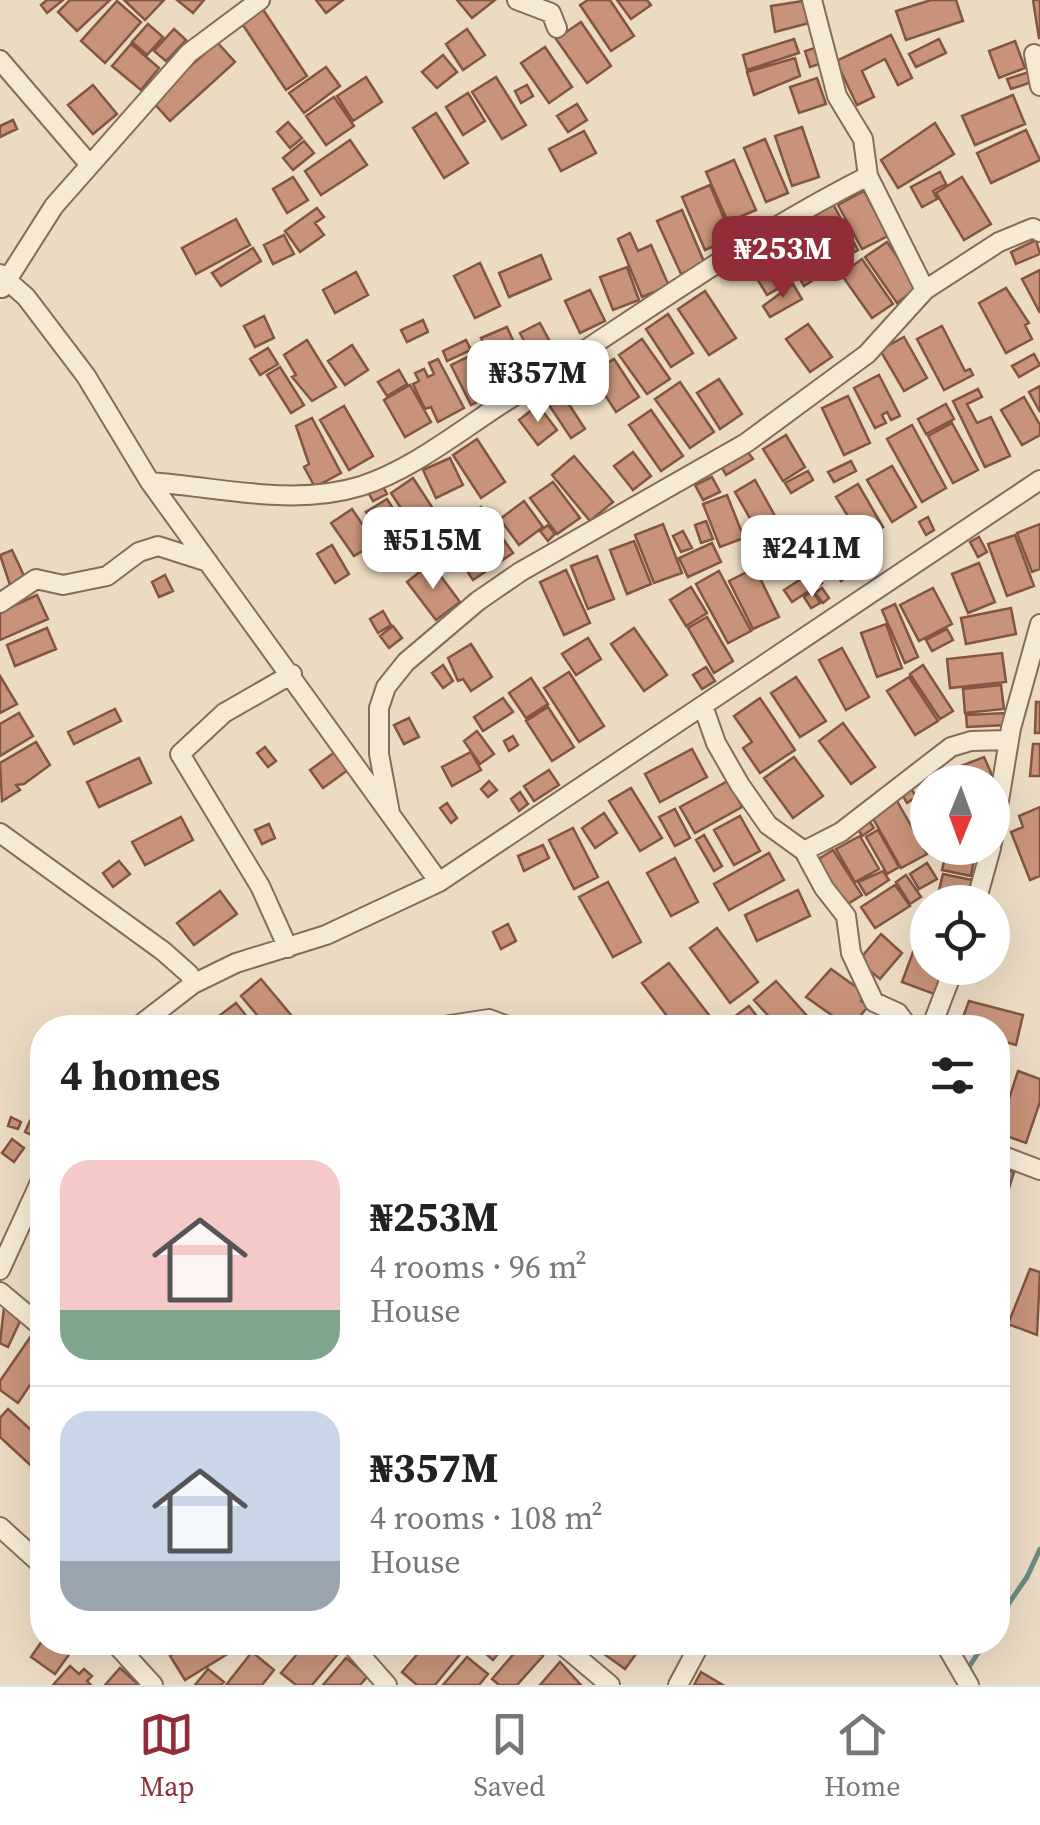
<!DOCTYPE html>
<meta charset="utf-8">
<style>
:root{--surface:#fff;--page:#f6f6f6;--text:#222;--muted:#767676;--line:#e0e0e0;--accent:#912d38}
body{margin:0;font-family:"Source Serif 4",serif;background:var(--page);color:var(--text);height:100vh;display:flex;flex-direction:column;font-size:38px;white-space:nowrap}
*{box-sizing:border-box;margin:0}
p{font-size:32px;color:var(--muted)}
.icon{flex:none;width:55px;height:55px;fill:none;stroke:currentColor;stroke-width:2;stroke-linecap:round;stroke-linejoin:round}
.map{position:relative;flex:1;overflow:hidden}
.details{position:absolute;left:30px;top:1015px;width:980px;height:640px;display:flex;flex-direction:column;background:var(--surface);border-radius:40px;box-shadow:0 10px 40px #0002}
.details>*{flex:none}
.needle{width:65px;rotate:181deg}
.controls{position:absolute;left:910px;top:765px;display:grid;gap:20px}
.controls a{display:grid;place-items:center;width:100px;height:100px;border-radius:50%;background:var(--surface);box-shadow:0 10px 40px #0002;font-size:50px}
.price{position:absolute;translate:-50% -85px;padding:0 22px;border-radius:20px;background:#fff;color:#222;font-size:32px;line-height:65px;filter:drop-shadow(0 2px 5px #0008)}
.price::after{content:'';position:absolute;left:50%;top:60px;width:30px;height:22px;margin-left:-15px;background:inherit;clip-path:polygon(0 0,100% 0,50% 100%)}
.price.active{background:var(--accent);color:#fff}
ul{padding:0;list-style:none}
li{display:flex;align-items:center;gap:30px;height:250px;padding:0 30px}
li+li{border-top:2px solid var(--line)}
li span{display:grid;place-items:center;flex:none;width:280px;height:200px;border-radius:30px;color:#555}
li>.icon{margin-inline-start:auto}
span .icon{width:120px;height:120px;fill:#fffc;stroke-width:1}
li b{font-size:42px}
h2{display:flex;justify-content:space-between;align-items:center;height:120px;padding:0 30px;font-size:42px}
.tab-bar{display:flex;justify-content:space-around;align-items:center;height:140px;border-top:2px solid var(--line);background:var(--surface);font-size:28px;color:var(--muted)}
.tab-bar a{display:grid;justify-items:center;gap:5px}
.tab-bar .active{color:var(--accent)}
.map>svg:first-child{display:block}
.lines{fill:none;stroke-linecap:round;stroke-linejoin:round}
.stream{stroke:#6c8c81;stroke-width:5}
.building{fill:#c8937a;stroke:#835542;stroke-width:2.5}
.minor-casing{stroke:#856d5b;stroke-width:22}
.minor{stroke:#f7ead5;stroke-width:18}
</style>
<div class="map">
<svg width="1040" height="1685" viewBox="0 0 1040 1685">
<rect width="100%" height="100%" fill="#ecdbc3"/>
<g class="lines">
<path class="stream" d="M998,1619L1027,1577L1040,1549
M967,1670L985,1642"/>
</g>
<path class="building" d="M47,0H63L47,13L41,5Z
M70,0H110L77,31L58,12Z
M124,0H164L145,20Z
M177,0H204L193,13Z
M316,0H343L326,13Z
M457,0H495L472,18Z
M588,0H610L634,36L611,51L580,5Z
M617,0H647L651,5L631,19Z
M809,0L813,22L775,32L771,6Z
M931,0H956L963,21L906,40L896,11Z
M1033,0H1040V38H1039Z
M117,1L141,22L105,63L81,41Z
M262,8L307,76L286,90L241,22Z
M581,22L611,66L587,83L556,39Z
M148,24L163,37L147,55L132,42Z
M174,29L186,40L166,61L154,51Z
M467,29L485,55L463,70L446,44Z
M891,35L912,78L898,85L885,59L862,71L874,97L857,105L836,61Z
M794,39L799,53L747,70L743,55Z
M939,39L946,53L916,67L909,54Z
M1015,41L1025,68L999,78L989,51Z
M217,42L235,62L170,121L152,101Z
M131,44L159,68L141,90L112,66Z
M545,47L572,87L549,103L521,63Z
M818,47L823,63L810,67L805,51Z
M443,55L457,72L437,88L422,72Z
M795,58L800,76L754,95L747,72Z
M326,67L340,86L304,113L289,93Z
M1029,72L1032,82L1011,89L1007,79Z
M366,77L382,102L353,121L337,96Z
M496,77L526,125L502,139L472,92Z
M817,78L826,104L799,113L790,87Z
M93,85L117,114L93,134L68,105Z
M527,85L533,96L521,103L515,91Z
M468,93L485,121L463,135L446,107Z
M1013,95L1025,124L975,145L962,116Z
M334,97L354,126L326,145L306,116Z
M577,104L587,120L568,132L557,116Z
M436,113L468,163L444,178L413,128Z
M13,120L17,129L0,137V126Z
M288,122L302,138L290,148L277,132Z
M935,123L954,154L898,188L881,160Z
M802,127L819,177L792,186L775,136Z
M1026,130L1040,160L991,183L977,153Z
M584,131L596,153L561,171L549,149Z
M765,139L788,193L766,202L744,148Z
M350,140L367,165L321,195L305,171Z
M304,141L314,153L293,170L283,158Z
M734,160L756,210L728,222L706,172Z
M940,172L946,184L933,191L937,199L922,207L911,187Z
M293,177L308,200L287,213L273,189Z
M962,177L991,224L964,240L936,193Z
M710,185L732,238L705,250L682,197Z
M864,191L888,236L862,249L838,205Z
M833,204L858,250L835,263L809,217Z
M317,208L324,217L315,223L324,235L300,252L285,231Z
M682,210L705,264L681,274L657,221Z
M236,219L250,245L196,274L182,248Z
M801,225L821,261L798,273L778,238Z
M630,233L638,251L651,245L669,286L642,297L618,239Z
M284,235L294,254L273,264L264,245Z
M1036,240L1040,254L1016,264L1011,252Z
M887,242L918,287L897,303L865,257Z
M768,243L791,281L767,295L744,257Z
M253,248L261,261L221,286L212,273Z
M541,255L551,279L509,297L499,273Z
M862,259L893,304L872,318L841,274Z
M480,263L500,306L475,318L454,276Z
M822,264L827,271L804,286L800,279Z
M627,267L639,300L613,310L600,277Z
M1040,270V313L1022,279Z
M356,272L368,295L335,313L323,290Z
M793,284L802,299L770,317L763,306Z
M1006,288L1029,323L1025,325L1032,339L1006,353L979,303Z
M590,290L605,321L580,333L565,301Z
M705,291L736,338L709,355L678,309Z
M668,314L693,353L671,367L646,329Z
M264,316L274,338L255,347L244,326Z
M423,320L428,332L407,342L401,330Z
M540,323L559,359L539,370L520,333Z
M808,324L832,357L810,372L786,339Z
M942,326L965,371L970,369L973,375L944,390L917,339Z
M507,327L529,376L503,387L481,338Z
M904,337L927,378L904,391L880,350Z
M642,339L670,379L647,394L619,355Z
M307,340L336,387L312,401L292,377L296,375L284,355Z
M466,340L471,350L447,361L443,351Z
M352,345L368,370L345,385L328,361Z
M268,348L278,364L260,375L250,359Z
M476,353L495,393L471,405L451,365Z
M1034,354L1040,365L1019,377L1012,366Z
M438,359L464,408L438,422L431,407L425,409L413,384L419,381L415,373L424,369L428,377L434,374L429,363Z
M614,359L639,397L616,412L591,373Z
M280,367L304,405L291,413L267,375Z
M399,370L407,384L387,396L378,382Z
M879,375L900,416L891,420L887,412L882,415L886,423L875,428L854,388Z
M719,379L742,414L720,429L697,393Z
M680,382L714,432L690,448L655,399Z
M410,385L431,422L405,437L384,400Z
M1040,386V412L1029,392Z
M559,389L585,429L571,438L545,399Z
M978,389L982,397L967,404L977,423L991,417L1010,456L985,467L953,401Z
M848,396L870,443L844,455L822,408Z
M1024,397L1040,425V435L1022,445L1001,410Z
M946,404L954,419L926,434L918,419Z
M538,405L557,430L538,445L519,420Z
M344,406L373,456L349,470L320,420Z
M651,410L683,456L661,471L629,425Z
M312,418L341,473L315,487L304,467L309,464L296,426Z
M952,423L978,470L953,483L928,436Z
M912,425L946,488L922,502L887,439Z
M786,435L805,467L783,481L763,449Z
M477,439L505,482L481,498L453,455Z
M747,451L753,459L726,475L721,466Z
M633,452L651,476L633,490L614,466Z
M574,456L613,502L590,521L552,475Z
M450,458L463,485L436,498L423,470Z
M851,461L856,471L834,482L828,472Z
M892,466L916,507L892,522L867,480Z
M808,471L813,480L791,493L785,483Z
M712,477L720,492L703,500L695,485Z
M413,478L445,527L423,542L391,493Z
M755,480L780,525L760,536L735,492Z
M553,482L580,518L557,534L530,498Z
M382,484L387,494L373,501L368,492Z
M858,484L883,527L862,539L836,497Z
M727,495L744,538L720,547L703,504Z
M387,499L416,545L395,559L366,512Z
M524,501L543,527L519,545L500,519Z
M481,507L489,519L455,544L446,532Z
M352,509L375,543L354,556L331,523Z
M928,517L934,530L926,535L919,522Z
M706,521L713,539L701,543L695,525Z
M491,522L513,553L473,580L452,548Z
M663,524L682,573L654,583L635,535Z
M1040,524V569L1032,572L1017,533Z
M548,525L555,534L548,541L540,531Z
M683,531L692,548L681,552L673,536Z
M1015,535L1034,586L1007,596L988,544Z
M979,537L987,552L978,557L970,542Z
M634,541L651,584L627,594L610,550Z
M861,541L874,558L857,571L844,554Z
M712,543L721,562L688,577L679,558Z
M332,545L349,574L335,583L317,554Z
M12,550L25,578L10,585L0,555Z
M842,551L856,570L841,581L827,562Z
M597,556L614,599L588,609L571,566Z
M431,563L460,602L436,620L407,582Z
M979,563L995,602L968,613L952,574Z
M755,568L779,617L753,629L729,581Z
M810,568L822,583L814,589L803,574Z
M566,570L590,623L564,635L540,582Z
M719,571L751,631L728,643L696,584Z
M165,575L173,591L159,597L152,582Z
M804,577L812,589L792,602L784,590Z
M691,587L707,613L686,626L670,600Z
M822,588L829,598L823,603L815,593Z
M933,588L952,624L919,641L900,605Z
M813,591L820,603L811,608L804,597Z
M37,595L48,619L0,640V612Z
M895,604L918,657L905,663L882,610Z
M1011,608L1016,634L966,644L961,618Z
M383,611L391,625L378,633L370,619Z
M707,617L733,661L714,673L688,628Z
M886,624L902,668L877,677L861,633Z
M393,626L402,638L389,648L380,636Z
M47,628L56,649L15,666L7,645Z
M634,628L667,675L644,691L611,644Z
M947,629L953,640L932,651L926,640Z
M588,638L601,659L576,675L562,654Z
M471,644L492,677L471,691L463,679L458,681L448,658Z
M842,648L869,697L846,710L819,660Z
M1002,653L1006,682L950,688L947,659Z
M443,665L453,681L443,688L432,673Z
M923,665L953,711L940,719L910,674Z
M706,667L715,681L702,689L693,675Z
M569,672L604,726L579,742L544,688Z
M0,676L17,704L0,713Z
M796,677L826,721L800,737L771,693Z
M909,677L938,721L915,735L887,691Z
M531,678L548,704L526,718L509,693Z
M1001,685L1004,709L965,713L963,689Z
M503,698L513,712L483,731L474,717Z
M760,698L795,750L760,773L743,748L752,742L734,716Z
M1036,702H1040V733H1035Z
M548,707L574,747L552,761L526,721Z
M115,709L121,721L74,744L68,732Z
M19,713L33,736L0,756V724Z
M1006,713V725L967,727L966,715Z
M409,718L419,737L404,744L394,725Z
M843,723L875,767L851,784L819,741Z
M477,731L494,754L480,764L464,741Z
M513,736L518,745L509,751L504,741Z
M36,742L50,765L24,784L16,785L20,790L2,801L0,763Z
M1033,744H1040V776H1030Z
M265,747L276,761L268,767L257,753Z
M692,749L707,777L660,802L645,774Z
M335,752L348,770L323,788L310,770Z
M471,752L481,770L452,786L442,767Z
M794,757L823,796L793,818L764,778Z
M984,757L992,775L975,782H946L943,773Z
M139,758L151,783L99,807L87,782Z
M549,770L559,785L534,801L524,786Z
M489,781L497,790L488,797L481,789Z
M728,781L742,807L695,833L680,807Z
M909,784L916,797L907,803L899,789Z
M631,788L662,838L640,851L609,801Z
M520,792L528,804L519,811L511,799Z
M897,801L927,854L901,868L871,815Z
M447,803L457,818L451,823L440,808Z
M1040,807V876L1030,880L1011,832L1023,827L1019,816Z
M675,809L690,838L675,846L659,817Z
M604,813L617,833L595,848L582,828Z
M740,816L760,851L734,865L714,830Z
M181,817L193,840L145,865L132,842Z
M868,819L874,828L862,836L856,826Z
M269,824L275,838L262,844L255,830Z
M573,828L598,877L574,889L549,840Z
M878,830L899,867L887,874L866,837Z
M704,835L722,866L714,871L696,840Z
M860,836L879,869L855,882L836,849Z
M543,845L549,858L524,871L518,856Z
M947,849L975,854L971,876L942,870Z
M833,850L862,895L843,907L814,862Z
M769,853L784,880L729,910L714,884Z
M675,858L698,902L671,916L647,873Z
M119,861L130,874L113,887L103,873Z
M927,863L937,879L919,889L910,874Z
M883,871L889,880L866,895L858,882Z
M943,874L972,880L967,902H936Z
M906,875L921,897L910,904L896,882Z
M608,882L641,942L613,957L579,897Z
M895,885L910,906L875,928L861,907Z
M798,890L810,916L757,941L745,915Z
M220,891L237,914L194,945L177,923Z
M508,924L516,941L501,949L493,932Z
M717,928L758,982L730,1003L690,948Z
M881,934L902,953L880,979L858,961Z
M916,944L928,948V968H944L934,994L902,982Z
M669,963L712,1019L700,1028H676L642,983Z
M831,969L866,994L861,1001L868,1006L861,1015L868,1020L863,1028H850L806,997Z
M261,979L302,1028H268L241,996Z
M776,981L808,1017L796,1028H779L754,1000Z
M969,1001L1023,1015L1016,1045L998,1040V1028H959Z
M236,1003L256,1028H221L215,1019Z
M749,1006L766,1028H731L727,1022Z
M1018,1071L1040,1079V1102L1026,1143L998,1133Z
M998,1090L1007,1094L998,1115Z
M11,1117L21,1122L18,1129L8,1126Z
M30,1121L42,1127V1140L25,1132Z
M12,1139L24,1148L14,1162L2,1153Z
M998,1167L1014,1172L1006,1198L998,1195Z
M1030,1269L1040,1272L1037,1335L1008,1324Z
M4,1307L23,1315L8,1347L0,1343Z
M31,1336L42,1343V1367L18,1403L0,1390V1381Z
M998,1342L1006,1346L998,1366Z
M8,1409L42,1440L40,1474L0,1437V1418Z
M42,1641V1642H78L55,1674L31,1657Z
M193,1642H223L229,1653L185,1680L170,1656Z
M307,1642H336L343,1648L312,1685H296L281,1673Z
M428,1642H451L462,1652L435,1685H417L402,1672Z
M472,1642H508L493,1660Z
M524,1642L543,1656L517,1685H499L492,1679Z
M612,1642H642L644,1643L625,1669L604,1654Z
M252,1652L274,1670L262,1685H226Z
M467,1657L488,1674L479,1685H443Z
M346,1658L368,1676L360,1685H323Z
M560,1662L581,1685H540Z
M70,1666L79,1674L84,1669L92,1676L87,1681L91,1685H53Z
M120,1668L139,1685H105Z
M208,1669L224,1682L221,1685H195Z
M701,1672L723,1685H694Z"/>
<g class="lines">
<defs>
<path id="minor" d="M517,0L551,13L557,28
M812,0L837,96L863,139L868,176L925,290
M1034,54L1040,86
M0,60L90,165
M0,274L26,297L86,376L150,482L439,882
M2,288L54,206L189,53L260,0
M150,482C219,487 293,507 361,486C411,470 457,433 500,405C622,329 739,241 868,176
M0,603L36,579L63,585L107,576L139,552L158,546L208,562
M703,706L716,743L740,785L768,825L804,851L824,888L846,916L851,953L874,1002L898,1013L909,1028
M390,813L379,754V708L386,687L406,662L478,601L520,572L746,443L867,354L925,290L999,242L1033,228L1040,232
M0,833L163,951L189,974L193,984
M992,843L1011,728L1040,624
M804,851L841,832L951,747L971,741L1009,740
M976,902L991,848
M288,948L260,886L180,754L224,713L292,674
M136,1028L193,984L236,963L326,935L439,882L1040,480
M430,1028L489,1019L513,1028
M931,1028L954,968
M998,1154L1040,1170
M0,1270L42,1178
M0,1292L42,1327
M0,1527L42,1565
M114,1642L153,1685
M349,1642L387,1685
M559,1642L610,1685
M944,1642L969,1685
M678,1685L701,1642"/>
</defs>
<use href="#minor" class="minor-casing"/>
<use href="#minor" class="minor"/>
</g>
</svg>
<div class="controls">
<a><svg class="needle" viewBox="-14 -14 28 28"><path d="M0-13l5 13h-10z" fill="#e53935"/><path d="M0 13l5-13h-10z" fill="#767676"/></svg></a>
<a><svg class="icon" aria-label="locate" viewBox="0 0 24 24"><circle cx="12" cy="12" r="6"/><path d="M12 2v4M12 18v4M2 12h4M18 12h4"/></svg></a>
</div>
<b class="price active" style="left:783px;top:301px">₦253M</b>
<b class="price" style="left:538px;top:425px">₦357M</b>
<b class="price" style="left:433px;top:592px">₦515M</b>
<b class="price" style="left:812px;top:600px">₦241M</b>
<section class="details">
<h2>4 homes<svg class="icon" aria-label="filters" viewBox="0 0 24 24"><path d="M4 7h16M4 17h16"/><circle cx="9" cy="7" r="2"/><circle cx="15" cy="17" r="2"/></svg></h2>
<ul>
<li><span style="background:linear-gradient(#f6c9c9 75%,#7fa58c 0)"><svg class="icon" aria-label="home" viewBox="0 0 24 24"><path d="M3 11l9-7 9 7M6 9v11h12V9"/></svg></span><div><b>₦253M</b><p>4 rooms · 96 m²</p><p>House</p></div></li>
<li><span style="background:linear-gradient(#c9d6e8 75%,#9aa5b1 0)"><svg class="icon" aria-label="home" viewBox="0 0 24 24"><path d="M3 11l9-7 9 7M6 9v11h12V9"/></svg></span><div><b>₦357M</b><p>4 rooms · 108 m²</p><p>House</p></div></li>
</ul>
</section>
</div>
<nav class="tab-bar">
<a class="active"><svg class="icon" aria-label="map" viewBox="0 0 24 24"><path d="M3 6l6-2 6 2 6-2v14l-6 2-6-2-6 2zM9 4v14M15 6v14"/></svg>Map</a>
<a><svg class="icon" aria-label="saved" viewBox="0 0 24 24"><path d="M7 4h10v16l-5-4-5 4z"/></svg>Saved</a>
<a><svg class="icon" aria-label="home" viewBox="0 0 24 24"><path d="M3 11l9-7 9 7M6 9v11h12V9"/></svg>Home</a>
</nav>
